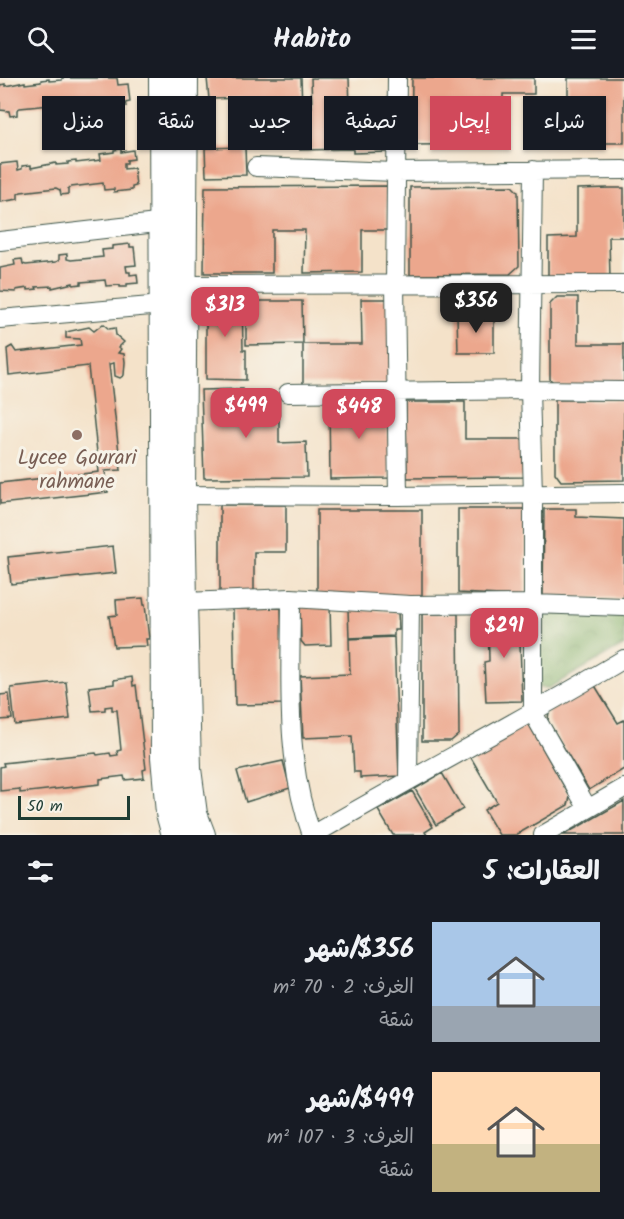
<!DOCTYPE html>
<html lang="ar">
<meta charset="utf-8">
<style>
:root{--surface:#171b24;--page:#242831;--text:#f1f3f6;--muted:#9ea1a6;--accent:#d1495b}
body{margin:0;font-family:Kalam,"Playpen Sans Arabic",sans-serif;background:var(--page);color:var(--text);direction:rtl;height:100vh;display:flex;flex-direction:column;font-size:22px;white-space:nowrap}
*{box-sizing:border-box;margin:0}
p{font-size:20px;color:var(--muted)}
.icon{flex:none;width:33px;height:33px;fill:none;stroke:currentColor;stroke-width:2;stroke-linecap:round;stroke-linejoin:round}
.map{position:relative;height:757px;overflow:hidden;direction:ltr}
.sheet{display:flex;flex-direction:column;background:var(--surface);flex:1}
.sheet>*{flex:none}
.banner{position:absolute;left:18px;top:18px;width:588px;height:54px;direction:rtl;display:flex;gap:12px}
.scale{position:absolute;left:18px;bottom:15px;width:112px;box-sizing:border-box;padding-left:6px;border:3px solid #1f3d34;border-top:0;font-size:16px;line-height:21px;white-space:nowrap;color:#1f3d34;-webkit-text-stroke:4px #f7f3e8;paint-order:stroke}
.price{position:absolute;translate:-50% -51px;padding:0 14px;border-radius:12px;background:var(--accent);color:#fff;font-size:20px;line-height:39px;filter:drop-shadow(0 2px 3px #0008)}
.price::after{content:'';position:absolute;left:50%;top:36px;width:18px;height:14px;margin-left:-9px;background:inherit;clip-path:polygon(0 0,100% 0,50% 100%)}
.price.selected{background:#222;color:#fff}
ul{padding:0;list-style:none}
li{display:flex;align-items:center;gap:18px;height:150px;padding:0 24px}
li span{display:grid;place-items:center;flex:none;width:168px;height:120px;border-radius:0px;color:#555}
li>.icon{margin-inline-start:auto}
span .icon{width:72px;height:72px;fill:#fffc;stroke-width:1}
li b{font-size:26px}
h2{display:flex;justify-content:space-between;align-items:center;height:72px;padding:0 24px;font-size:26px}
.chip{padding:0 21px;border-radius:0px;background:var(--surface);box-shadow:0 2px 4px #0004;font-size:21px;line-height:54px}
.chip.selected{background:var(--accent);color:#fff}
header{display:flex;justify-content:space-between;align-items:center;height:78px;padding:0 24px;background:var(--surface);font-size:27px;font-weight:700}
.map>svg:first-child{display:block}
.forest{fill:url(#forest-crowns);stroke:#50764e;stroke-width:1.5}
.building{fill:#eca78d}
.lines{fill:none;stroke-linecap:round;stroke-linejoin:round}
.street-casing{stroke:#3f564a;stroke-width:20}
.secondary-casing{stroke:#3f564a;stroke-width:28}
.street{stroke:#fff;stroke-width:18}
.secondary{stroke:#fff;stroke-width:26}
.education-dot{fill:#8d6e63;stroke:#f7f3e8;stroke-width:2}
.labels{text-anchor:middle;stroke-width:6;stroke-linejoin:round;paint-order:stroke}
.education-label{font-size:21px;fill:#785e54;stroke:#f7f3e8}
</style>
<header><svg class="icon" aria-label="menu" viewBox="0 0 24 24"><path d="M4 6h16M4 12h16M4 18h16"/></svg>Habito<svg class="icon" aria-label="search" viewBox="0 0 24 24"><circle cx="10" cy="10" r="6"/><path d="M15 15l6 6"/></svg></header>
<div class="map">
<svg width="624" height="757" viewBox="0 0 624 757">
<defs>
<pattern id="forest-crowns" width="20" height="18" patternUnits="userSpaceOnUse" patternTransform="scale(1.5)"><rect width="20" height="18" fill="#82af67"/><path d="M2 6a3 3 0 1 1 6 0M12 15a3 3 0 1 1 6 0" fill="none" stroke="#6a9056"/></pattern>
</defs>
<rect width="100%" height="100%" fill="#f7f3e8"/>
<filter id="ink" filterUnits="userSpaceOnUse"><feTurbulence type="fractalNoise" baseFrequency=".0167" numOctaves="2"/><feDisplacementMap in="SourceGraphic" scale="12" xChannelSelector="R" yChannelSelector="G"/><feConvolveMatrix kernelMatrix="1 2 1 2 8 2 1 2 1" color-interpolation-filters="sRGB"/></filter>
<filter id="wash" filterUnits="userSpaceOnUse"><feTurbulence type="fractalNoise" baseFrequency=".008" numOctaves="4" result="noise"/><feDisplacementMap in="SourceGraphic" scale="24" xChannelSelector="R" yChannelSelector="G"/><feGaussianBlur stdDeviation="1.35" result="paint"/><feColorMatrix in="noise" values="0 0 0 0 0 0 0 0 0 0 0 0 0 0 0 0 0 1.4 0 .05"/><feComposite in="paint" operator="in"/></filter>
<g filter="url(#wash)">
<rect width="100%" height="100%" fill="#f4e2c9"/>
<path class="forest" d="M624,534V567L549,610H539L541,535Z"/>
<g id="blocks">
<path class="building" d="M62,0H117L118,7L128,6L130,24L125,25L126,28L108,30V27L98,28L97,21L65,25L61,27L62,32L54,33V28H50V27L20,30L17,32V37L10,38L9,33L0,32V7L5,6V8L25,4V6L41,4V2L49,1V3L62,2Z
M207,0H301L302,30L312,29L311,0H349L350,29H353V38L388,37V74L353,75V71L300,72L299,30L247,31V20L209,21Z
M412,0H534V16H503V66L411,67Z
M568,0H624V65H568Z
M245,69L246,97L206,98L205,70Z
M121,71V74L133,72L134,81L127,82V85H124V91L134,90L136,108L132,109V112L114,114V111L104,112L103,105L71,109L68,111V116L61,117L60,112L56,110L21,114L18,116V121L0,124V86L17,84L18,92L22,91V88L31,87V90L56,85V87L68,86V84L76,83V85L101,82L100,76L114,74V72Z
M387,108V152H362V194L304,195L305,152H272V195H204L205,109Z
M512,108L518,114L519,188L510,196L410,197V109Z
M609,110H624V159H609L610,201L548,202V160L577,159V111Z
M130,166V169H134L136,187L126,188L127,194H130V197L137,196L138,205L127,206V209H120V207L106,208L105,202L81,204V206L73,207V205L52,210V208L36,209L37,211L28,212V210L16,212V214L0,213V190L15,187L14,182L22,181L23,186L26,187L56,184L59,182V177L67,176V181L71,182L103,179L102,172L112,171V168Z
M206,216H242L243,272H246V302L206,301Z
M557,219H578V266H624V309H558L550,301V226Z
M361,221H391L392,300L386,305L303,306V266H362Z
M246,223H302L303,266L246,267Z
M494,236V275H458L457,237Z
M103,246L109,251L115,250L116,257L124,264L119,269L121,271L118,275L124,276L125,284L124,297L120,300L115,298L114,285L109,286L121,392L105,393L108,414L0,426V405L99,394L88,288L9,297L7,271L12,268L16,274L81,267L80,261L66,260V254L89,249L94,253Z
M243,311V323H279V365L306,364L307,399L204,400L201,312Z
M555,322H624V402L561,403L555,395Z
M388,324L389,400L330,401L329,325Z
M406,324H465V361H526V399L407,400Z
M220,427H286V474H254V515H220Z
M458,431H526L525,518L458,515Z
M544,431H576V439L624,441V520L543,519Z
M317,432H422V519H317Z
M113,468L116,495L11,506L8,479Z
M143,520L144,527H145L149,561H146L147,568L114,569L109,538L117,537L116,522Z
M330,528L331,567L305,568L301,563L300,529Z
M281,530L283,626L235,627L233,531Z
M348,531L398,534L399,552H394V558L349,560Z
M519,535L522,623L486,624L484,584L489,583L488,536Z
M422,536H458L459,656L451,663H422Z
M394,559L399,698L360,700V694H354L352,658L303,660L300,598L350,596L349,561Z
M132,599L133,608L136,607L146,691L143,692L144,700L125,702L124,698L100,701V706L20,715V711L0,713V689L4,688L3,685L96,675L97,677L110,675L111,678L118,677L117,673L121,672L117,632H112V628L105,629V632L92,633L89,609L114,606V602Z
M66,604L70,641L15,647L11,610Z
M594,606L618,645L624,642V691L589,712L548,643L549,632Z
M9,616L12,641L0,642V617Z
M528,645L570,719L568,727L516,757H499L484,732L497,724L470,678Z
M283,683L290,710L246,724L237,693Z
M442,695L463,731L436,747L415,711Z
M412,713L433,749L425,754L427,757H393L378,732Z
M624,723V757H563L578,749Z"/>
</g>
</g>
<g filter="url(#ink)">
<use href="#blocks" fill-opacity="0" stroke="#3f564a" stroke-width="1.5"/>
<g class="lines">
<defs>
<path id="street" d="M397,0L395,206L398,418
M256,89L396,94L624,92
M533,92L530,312L533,416V635L588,731
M0,163L174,143
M185,207L624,206
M0,241L174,226
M288,315L530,312L624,313
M170,417L398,418L624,415
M291,520C291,599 284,682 312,757
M184,524L291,520L410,527L532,526L624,529
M408,702L410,527
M313,757C416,697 522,642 624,581
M543,757L624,710"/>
<path id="secondary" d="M162,0L164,679L169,735L175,757
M185,0L182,417L184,524L188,691L194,736L202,757"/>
</defs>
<use href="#street" class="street-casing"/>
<use href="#secondary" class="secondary-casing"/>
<use href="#street" class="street"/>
<use href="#secondary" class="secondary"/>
</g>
</g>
<circle class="education-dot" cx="77" cy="357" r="6"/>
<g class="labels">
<g class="education-label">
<text x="77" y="386">Lycee Gourari<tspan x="77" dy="24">rahmane</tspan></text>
</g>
</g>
</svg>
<div class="scale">50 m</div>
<b class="price selected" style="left:476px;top:256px">$356</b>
<b class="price" style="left:225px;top:260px">$313</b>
<b class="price" style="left:246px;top:361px">$499</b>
<b class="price" style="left:359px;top:362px">$448</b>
<b class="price" style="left:504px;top:581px">$291</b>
<div class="banner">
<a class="chip">شراء</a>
<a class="chip selected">إيجار</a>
<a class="chip">تصفية</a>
<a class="chip">جديد</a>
<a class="chip">شقة</a>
<a class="chip">منزل</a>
</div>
</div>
<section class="sheet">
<h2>العقارات: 5<svg class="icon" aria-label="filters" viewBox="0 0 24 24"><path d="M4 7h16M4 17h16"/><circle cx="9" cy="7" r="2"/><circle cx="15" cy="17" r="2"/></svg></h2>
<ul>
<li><span style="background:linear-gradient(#a9c7e8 70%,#9aa5b1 0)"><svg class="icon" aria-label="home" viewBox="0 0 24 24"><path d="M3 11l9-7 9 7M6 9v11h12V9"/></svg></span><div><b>$356/شهر</b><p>الغرف: 2 · 70 m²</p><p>شقة</p></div></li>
<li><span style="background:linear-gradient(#ffd9b3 60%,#c2b280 0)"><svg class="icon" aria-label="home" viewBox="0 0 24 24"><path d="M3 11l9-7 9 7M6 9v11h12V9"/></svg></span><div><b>$499/شهر</b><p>الغرف: 3 · 107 m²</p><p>شقة</p></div></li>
</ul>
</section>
